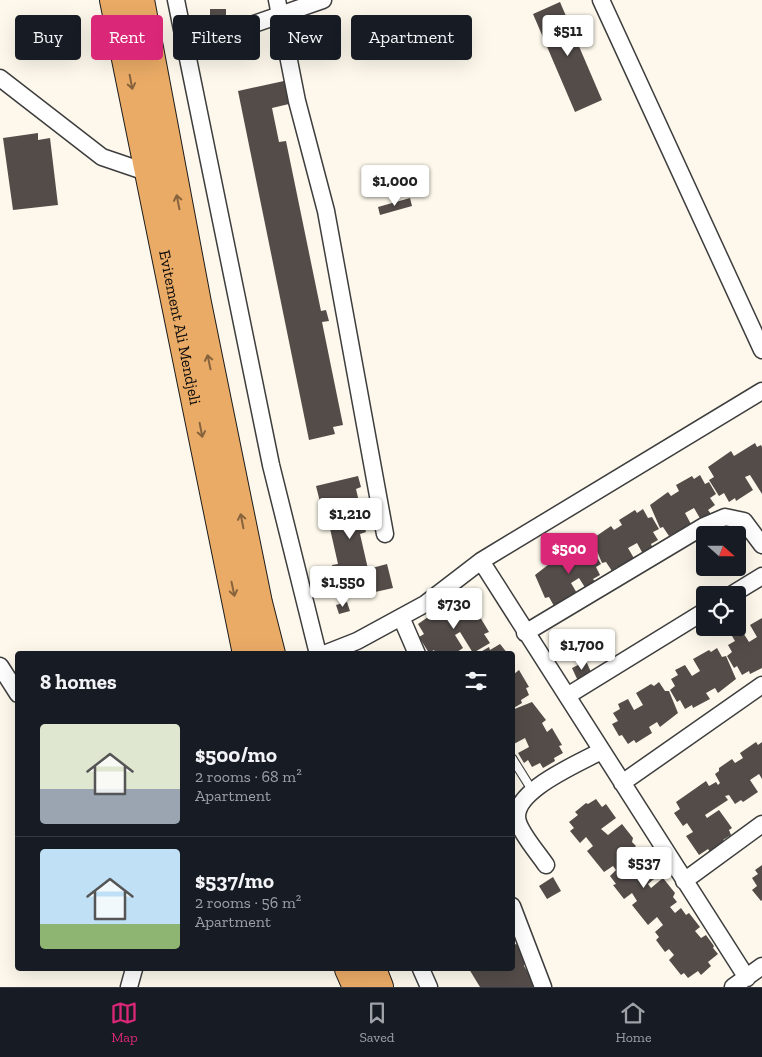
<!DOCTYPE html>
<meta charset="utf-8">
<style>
:root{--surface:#171b24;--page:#20242c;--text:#f1f3f6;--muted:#9ea1a6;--line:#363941;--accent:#db2777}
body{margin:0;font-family:"Zilla Slab",serif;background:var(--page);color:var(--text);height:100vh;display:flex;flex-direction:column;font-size:19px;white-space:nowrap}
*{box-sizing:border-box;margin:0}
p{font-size:16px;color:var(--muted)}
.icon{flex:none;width:28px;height:28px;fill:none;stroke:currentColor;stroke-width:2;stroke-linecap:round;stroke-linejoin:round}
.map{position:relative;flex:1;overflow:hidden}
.details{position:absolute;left:15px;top:651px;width:500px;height:320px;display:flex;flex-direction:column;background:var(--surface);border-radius:5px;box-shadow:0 5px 20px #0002}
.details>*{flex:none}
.top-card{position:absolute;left:15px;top:15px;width:500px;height:45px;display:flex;gap:10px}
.needle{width:32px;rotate:111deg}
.controls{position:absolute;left:696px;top:526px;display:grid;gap:10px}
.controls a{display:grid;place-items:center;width:50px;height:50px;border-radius:5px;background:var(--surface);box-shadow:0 5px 20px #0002;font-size:25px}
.price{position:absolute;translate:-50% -42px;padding:0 11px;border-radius:5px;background:#fff;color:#222;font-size:16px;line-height:32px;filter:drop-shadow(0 1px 2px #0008)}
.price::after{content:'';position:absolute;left:50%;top:30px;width:15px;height:11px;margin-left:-8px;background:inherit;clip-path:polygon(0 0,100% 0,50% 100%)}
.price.current{background:var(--accent);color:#fff}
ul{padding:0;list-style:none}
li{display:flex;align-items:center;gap:15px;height:125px;padding:0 25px}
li+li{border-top:1px solid var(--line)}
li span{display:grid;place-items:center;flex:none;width:140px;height:100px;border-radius:5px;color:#555}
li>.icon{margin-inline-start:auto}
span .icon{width:60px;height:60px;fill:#fffc;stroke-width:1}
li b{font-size:21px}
h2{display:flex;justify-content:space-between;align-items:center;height:60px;padding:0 25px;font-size:21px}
.pill{padding:0 18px;border-radius:5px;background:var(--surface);box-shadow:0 5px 20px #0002;font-size:18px;line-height:45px}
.pill.current{background:var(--accent);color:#fff}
.dock{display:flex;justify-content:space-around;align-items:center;height:70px;border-top:1px solid var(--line);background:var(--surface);font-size:14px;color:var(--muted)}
.dock a{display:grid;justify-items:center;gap:2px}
.dock .current{color:var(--accent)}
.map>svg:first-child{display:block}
.building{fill:#534c49}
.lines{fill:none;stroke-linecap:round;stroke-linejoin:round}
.service-casing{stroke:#3e3e3e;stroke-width:10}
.minor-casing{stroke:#3e3e3e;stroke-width:19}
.trunk-casing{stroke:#1c1c1c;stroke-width:30}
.service{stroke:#fff;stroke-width:8}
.minor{stroke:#fff;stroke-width:16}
.trunk{stroke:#eaab66;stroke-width:28}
.oneway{stroke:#86633d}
.labels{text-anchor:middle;stroke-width:5;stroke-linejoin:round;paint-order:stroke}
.street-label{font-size:16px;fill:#0b0b0b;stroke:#fff}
</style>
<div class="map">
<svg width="762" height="987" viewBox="0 0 762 987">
<rect width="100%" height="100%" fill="#fdf8eb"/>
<path class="building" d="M560,2L602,100L575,112L533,14Z
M210,9H226V23H210Z
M284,81L289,104L272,108L279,142L286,141L321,311L326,310L329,321L322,322L343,425L333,427L335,434L309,440L238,91Z
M38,133V140L50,138L58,205L13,210L3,138Z
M410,198L412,206L380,215L378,207Z
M755,443L757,447L761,445L762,447V494L750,475L745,477L753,490L736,501L735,498L729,502L724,493L719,496L709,480L714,477L708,467L731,451L734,456Z
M700,475L705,484L709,482L716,494L710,498L715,505L708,510L711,514L701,520L694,508L685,513L692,526L677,534L675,533L669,536L663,527L660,528L650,505L668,492L671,496L679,491L676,485L692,476L694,479Z
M358,476L361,487L356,489L366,532L360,534L368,569L387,564L393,588L362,595L361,591L339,596L332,565L338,564L324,502H320L316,486Z
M643,509L648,518L652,517L659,529L653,532L658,540L651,544L653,549L643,554L637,543L628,548L635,560L620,569L617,567L612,571L606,562L602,563L592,539L611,526L614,530L622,525L619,520L635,510L637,513Z
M586,545L591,553L594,552L601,564L596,567L600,575L593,579L596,583L586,589L579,578L571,583L578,595L563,604L560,602L554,606L549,597L545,598L535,575L553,561L556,565L565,560L561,555L578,546L579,548Z
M465,601L468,605L471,602L489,632L484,634L490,643L473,653L460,632L455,635L463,648L454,654H436L434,650L429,653L419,637L424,634L418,624L441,608L444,613Z
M347,602L350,611L339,614L336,605Z
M762,618V668L750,674L749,671L742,675L737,666L734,668L727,656L732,652L728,645L735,641L732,636L742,631L749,642L757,637L750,625Z
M500,644L508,654H477L489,647L490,650Z
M717,648L722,657L726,656L736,679L718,693L715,688L706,693L710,699L693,708L692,705L685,709L680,700L677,702L670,690L675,686L671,679L678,675L675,670L685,665L692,676L700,671L693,659L709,650L711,652Z
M586,661L592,674L578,681L572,668Z
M519,670L529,687L526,688L529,695L521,700L522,703L512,709V672L514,674Z
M659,682L665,691H669L678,713L660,727L657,722L649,727L652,733L636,743L634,740L628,744L622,735L619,736L612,724L618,721L613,713L620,709L618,704L628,699L634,710L643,705L636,693L651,684L654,686Z
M532,702L546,720L542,723L547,732L552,728L562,745L559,746L563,753L554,758L555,761L543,768L540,763L532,767L528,760L524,763L518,753L529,747L525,738L512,745V710Z
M756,742L758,745L762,742V779L759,774L750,780L758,792L743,802L741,800L735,804L729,795L725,796L728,800L705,815L707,818L719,810L732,828L729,830L731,835L723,840L725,843L710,852L708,849L699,855L686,836L693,832L687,823L683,826L674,813L680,809L676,802L706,781L709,786L716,782L718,785L720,783L715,774L719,771V768L732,759L735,763L743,758L740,753Z
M596,799L602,807L606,804L616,818L601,829L608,835L622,824L633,838L632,842L636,846L628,853L634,859L640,854L649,860L660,874L648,884L651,888L663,878L675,893L673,897L677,902L670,907L675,913L681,908L686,915L689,913L700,927L695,931L701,938L706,935L714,946L713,948L718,954L708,962L711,966L701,975L698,971L688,978L684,973L681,975L669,960L674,955L669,949L665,952L656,940L659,937L655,932L663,925L657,917L648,925L632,905L637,901L632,893L624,899L613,885L616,884L610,876L616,870L613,866L604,872L587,851L593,846L586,837L580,843L570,831L574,828L569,822L578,815L575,812L586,803L588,804Z
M762,865V900L761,901L752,890L757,886L752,878L758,874L755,870Z
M553,877L561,891L547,899L539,886Z
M512,944L526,945L524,966L537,987H480L469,969H512Z"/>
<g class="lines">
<defs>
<path id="service" d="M512,758L532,790"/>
<path id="minor" d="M176,0L271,465L318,654
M277,0L297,101L326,211L385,534
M601,0L762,350
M185,48L323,0
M0,78L102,157L149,173
M481,561L747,978
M731,595L762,576
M401,617L417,654
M525,633L704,526L725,517L744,521L762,545
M324,654L357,641L425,604L481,561L762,391
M0,666L18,694
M567,696L705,611
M622,783L762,685
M546,865C538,853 522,835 518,822C508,792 580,763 601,751
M684,881L762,824
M512,906L543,987
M421,969L429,987
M129,987L134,969
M733,987L762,966"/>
<g id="trunk">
<path id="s1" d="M114,0L247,654"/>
<path d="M140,0L197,303L258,603L271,654"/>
<path d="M349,969L357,987"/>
<path d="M372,969L379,987"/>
</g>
</defs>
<use href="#service" class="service-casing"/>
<use href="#minor" class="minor-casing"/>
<use href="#trunk" class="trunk-casing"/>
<use href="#service" class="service"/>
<use href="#minor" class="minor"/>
<use href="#trunk" class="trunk"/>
</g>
<defs><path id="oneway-shaft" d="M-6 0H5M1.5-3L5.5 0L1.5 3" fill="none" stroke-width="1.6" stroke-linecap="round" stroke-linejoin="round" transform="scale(1.25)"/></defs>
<g class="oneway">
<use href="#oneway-shaft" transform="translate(131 82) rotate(79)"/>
<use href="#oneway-shaft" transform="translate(178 202) rotate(-101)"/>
<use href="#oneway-shaft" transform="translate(209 362) rotate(-102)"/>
<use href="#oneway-shaft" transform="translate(201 430) rotate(79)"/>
<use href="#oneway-shaft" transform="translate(242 521) rotate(-101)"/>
<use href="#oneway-shaft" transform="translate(233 589) rotate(78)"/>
</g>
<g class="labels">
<g class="street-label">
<text dy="6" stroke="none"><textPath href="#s1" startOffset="334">Evitement Ali Mendjeli</textPath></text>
</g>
</g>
</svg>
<div class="controls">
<a><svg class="needle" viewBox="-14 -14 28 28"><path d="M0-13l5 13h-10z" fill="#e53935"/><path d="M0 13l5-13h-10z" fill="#9ea1a6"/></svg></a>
<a><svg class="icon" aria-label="locate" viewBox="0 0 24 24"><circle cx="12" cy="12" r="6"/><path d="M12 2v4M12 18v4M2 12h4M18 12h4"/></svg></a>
</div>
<b class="price" style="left:568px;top:57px">$511</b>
<b class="price" style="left:395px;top:207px">$1,000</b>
<b class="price" style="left:350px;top:540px">$1,210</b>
<b class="price current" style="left:569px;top:575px">$500</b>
<b class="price" style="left:343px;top:608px">$1,550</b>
<b class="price" style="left:454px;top:630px">$730</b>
<b class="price" style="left:582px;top:671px">$1,700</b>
<b class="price" style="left:644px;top:889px">$537</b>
<div class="top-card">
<a class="pill">Buy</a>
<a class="pill current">Rent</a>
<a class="pill">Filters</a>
<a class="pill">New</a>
<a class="pill">Apartment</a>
</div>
<section class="details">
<h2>8 homes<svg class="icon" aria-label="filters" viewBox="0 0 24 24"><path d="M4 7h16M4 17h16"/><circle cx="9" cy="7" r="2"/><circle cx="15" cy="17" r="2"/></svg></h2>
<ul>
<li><span style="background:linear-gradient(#dfe7d0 65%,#9aa5b1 0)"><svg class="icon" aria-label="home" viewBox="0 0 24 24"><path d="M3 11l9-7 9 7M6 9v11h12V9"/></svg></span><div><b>$500/mo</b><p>2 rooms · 68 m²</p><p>Apartment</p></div></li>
<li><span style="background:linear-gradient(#bfe0f5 75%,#8fb573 0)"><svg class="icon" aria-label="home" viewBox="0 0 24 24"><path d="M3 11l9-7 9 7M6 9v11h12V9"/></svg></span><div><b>$537/mo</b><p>2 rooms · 56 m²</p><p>Apartment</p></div></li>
</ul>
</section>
</div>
<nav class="dock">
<a class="current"><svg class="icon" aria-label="map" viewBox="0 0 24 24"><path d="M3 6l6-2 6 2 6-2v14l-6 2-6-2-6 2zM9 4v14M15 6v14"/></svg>Map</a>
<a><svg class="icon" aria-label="saved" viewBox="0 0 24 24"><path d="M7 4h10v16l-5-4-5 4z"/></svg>Saved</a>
<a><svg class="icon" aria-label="home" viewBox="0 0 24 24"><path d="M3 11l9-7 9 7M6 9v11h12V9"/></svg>Home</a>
</nav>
